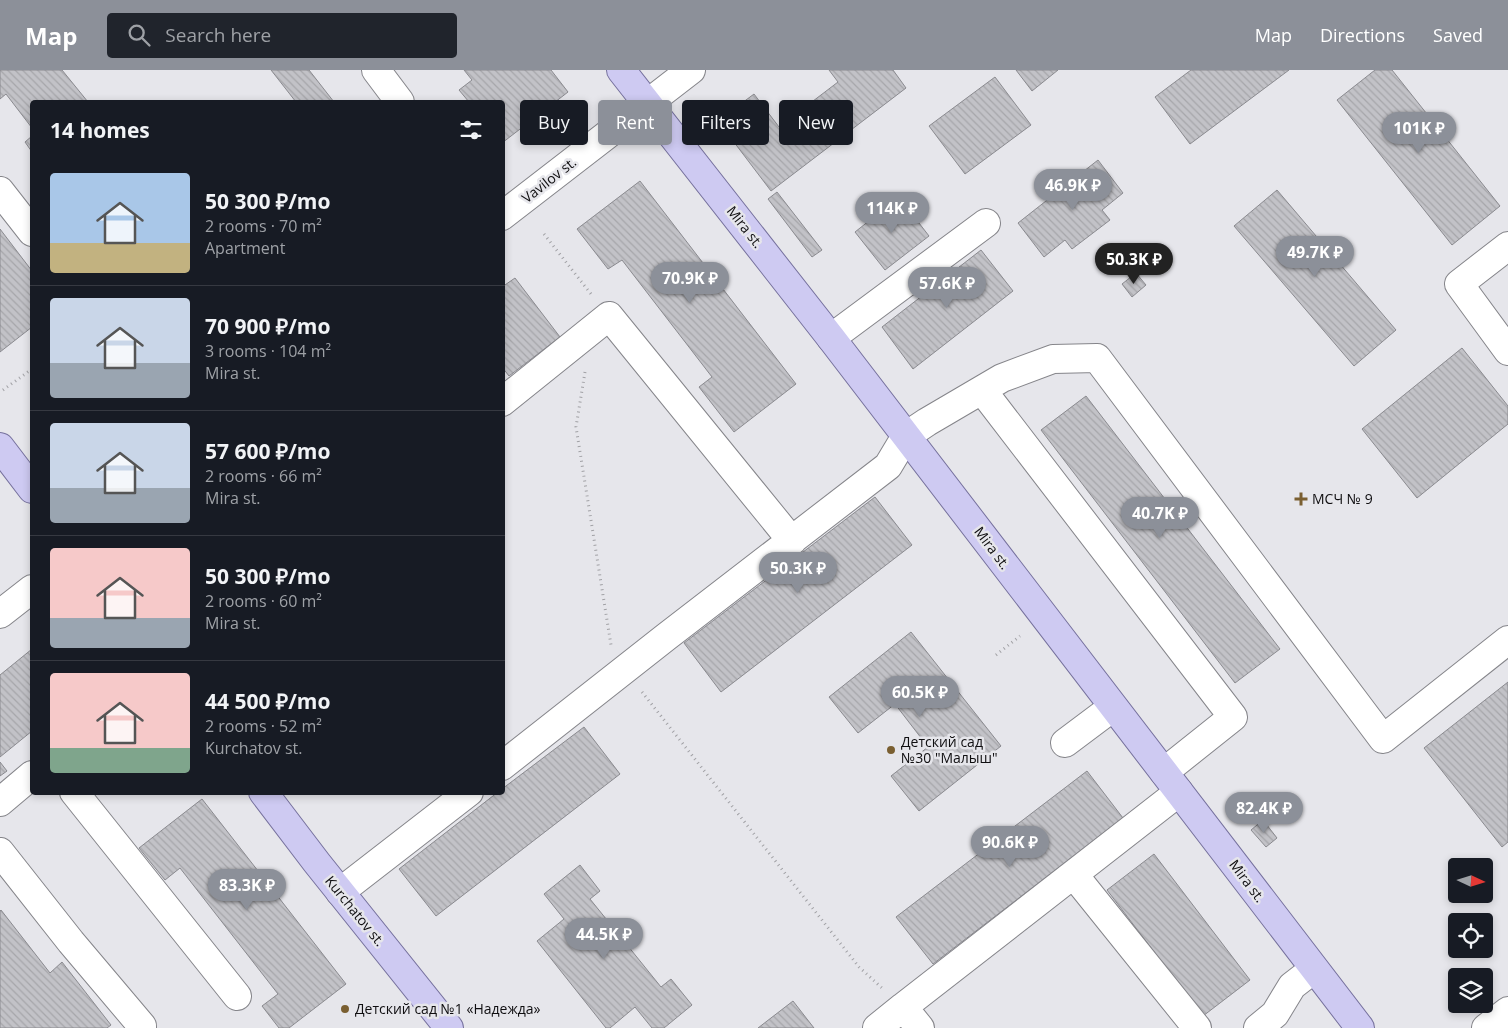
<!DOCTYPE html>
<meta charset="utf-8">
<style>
:root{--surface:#171b24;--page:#20242c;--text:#f1f3f6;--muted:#9ea1a6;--line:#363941;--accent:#8c9099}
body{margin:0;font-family:"Open Sans",sans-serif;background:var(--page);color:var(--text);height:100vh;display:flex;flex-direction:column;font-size:19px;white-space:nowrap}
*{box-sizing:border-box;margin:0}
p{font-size:16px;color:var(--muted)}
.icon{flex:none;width:28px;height:28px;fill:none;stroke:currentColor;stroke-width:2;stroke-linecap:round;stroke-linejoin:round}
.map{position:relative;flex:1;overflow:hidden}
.sheet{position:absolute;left:30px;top:30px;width:475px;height:695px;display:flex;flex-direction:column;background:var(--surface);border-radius:5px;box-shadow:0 2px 8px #0003}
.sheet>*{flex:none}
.banner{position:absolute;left:520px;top:30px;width:475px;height:45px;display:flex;gap:10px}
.needle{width:32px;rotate:94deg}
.fabs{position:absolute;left:1448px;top:788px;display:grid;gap:10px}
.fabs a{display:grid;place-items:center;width:45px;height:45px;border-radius:5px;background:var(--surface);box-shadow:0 2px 8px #0003;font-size:25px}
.price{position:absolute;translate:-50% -42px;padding:0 11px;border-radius:18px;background:var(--accent);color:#fff;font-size:16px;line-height:32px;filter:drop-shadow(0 1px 2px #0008)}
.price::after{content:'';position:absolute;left:50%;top:30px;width:15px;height:11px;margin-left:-8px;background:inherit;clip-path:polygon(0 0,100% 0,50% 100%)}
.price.on{background:#222;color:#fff}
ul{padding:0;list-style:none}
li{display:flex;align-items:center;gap:15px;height:125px;padding:0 20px}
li+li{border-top:1px solid var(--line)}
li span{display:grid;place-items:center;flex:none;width:140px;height:100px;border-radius:5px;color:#555}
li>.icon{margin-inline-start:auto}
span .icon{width:60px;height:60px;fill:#fffc;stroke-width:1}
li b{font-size:21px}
h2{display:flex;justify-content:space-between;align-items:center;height:60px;padding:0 20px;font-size:21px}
.pill{padding:0 18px;border-radius:5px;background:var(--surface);box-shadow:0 2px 8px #0003;font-size:18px;line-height:45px}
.pill.on{background:var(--accent);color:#fff}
header{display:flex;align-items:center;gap:30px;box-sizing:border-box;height:70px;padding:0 25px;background:var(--accent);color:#fff}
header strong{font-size:24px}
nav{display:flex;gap:28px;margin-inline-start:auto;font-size:18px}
.search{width:350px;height:45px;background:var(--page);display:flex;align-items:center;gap:12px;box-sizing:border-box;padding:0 18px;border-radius:5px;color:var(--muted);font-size:19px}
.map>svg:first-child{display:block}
.building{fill:url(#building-back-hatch);stroke:#8a8a8f}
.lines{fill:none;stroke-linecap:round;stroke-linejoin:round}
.minor-casing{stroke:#85858a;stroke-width:30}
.major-casing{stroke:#76719d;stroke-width:30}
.path{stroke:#a1a1a5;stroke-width:3;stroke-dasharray:1 4;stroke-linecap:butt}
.minor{stroke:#fff;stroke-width:28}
.major{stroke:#cecaf2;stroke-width:28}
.poi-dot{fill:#7a5f31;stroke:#e6e6eb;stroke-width:2}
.labels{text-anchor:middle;stroke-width:5;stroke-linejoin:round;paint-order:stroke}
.street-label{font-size:14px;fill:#0f0e10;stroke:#e6e6eb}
.poi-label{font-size:14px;fill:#0f0e10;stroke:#e6e6eb;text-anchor:start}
</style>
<header>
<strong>Map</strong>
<div class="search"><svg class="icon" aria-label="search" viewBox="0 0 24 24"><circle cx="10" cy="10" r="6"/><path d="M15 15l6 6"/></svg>Search here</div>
<nav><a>Map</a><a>Directions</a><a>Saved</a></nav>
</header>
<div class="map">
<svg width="1508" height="958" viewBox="0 0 1508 958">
<defs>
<pattern id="building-back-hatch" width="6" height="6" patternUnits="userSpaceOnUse" patternTransform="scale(1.25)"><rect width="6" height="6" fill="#c2c2c7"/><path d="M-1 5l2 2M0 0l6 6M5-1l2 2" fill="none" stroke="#a6a6aa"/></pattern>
</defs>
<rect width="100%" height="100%" fill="#e6e6eb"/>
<path class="building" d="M0,0H62L88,32H32V58L6,24L0,29Z
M271,0H309L334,32H296Z
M464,0H551L568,22L502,73V32H469L459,20L472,10Z
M829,0H893L906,18L771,121L718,51L754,24L779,57L838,12Z
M1016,0H1058L1032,21Z
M1191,0H1289L1190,74L1155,27Z
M1375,0H1392L1500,136L1452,175L1337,30Z
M995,7L1031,55L965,104L929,56Z
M32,66V82L25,72Z
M1098,90L1123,123L1102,140L1110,150L1072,179L1065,170L1044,187L1018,153Z
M640,111L796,314L734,362L699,317L712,307L622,190L608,199L577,159Z
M1277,120L1396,260L1354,296L1234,156Z
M777,122L822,180L812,187L768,129Z
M899,127L929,166L885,200L855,162Z
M0,159L32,201V257L0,282Z
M981,180L1013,221L913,299L882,257Z
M1136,203L1146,215L1132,227L1122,214Z
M515,208L560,267L509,306L502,297V217Z
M1462,278L1508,336V354L1417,428L1362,359Z
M1086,326L1280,579L1235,613L1041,360Z
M875,427L912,475L721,622L684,573Z
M911,562L1001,676L919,741L891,706L928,677L895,634L858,663L829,627Z
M32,579V661L0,687V605Z
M1508,612V772L1502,777L1424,678Z
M584,657L620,704L436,846L399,799L498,722H502V719Z
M0,692L7,701L0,706Z
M1087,701L1123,748L933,894L896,847Z
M202,729L346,914L289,958H279L262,936L278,924L180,798L165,810L139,778Z
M1263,750L1277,768L1266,777L1251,760Z
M1154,784L1250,910L1203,946L1107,820Z
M580,795L600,821L590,829L661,917L671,909L692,935L664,958H652L635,937L610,958H606L537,871L564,849L544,824Z
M1,840L50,903L62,892L111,955L107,958H0V841Z
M793,931L814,958H758Z"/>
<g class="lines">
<defs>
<path id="minor" d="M376,0L400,32
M0,121L32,162
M502,146L691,0
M1508,176L1459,214L1508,281
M831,268L986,153
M982,320L1233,647L1164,702
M502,332L609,246L792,471
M0,544L32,519
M1065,673L1113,637
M502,696L666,567L888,396L906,366L927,352L1002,308L1053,289L1097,288L1383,669L1508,570
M74,722L237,926
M0,732L32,705
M0,782L71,872L142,956V958
M1074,805L1197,958
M340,822L469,722
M877,958L903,937
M920,958L903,937L1179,722
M1258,958L1275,944L1292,916L1314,899
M1486,958L1508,941"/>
<path id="major" d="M621,0L831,268L1360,958
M0,377L32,419
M263,722L317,793L449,958"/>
</defs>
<use href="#minor" class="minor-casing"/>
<use href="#major" class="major-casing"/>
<path class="path" d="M544,164L591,224
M585,302L576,357L611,575
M3,320L32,299
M996,585L1020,566
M642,622L859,897L882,918"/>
<use href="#minor" class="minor"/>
<use href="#major" class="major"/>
</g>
<g class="poi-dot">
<path d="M1298.5 421.5h5v5h5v5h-5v5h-5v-5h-5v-5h5z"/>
<circle cx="891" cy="680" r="5"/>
<circle cx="345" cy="939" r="5"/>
</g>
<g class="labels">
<g class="street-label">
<text transform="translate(549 110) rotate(-38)" y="5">Vavilov st.</text>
<text transform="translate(745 157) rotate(52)" y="5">Mira st.</text>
<text transform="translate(992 478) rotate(53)" y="5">Mira st.</text>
<text transform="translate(1247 811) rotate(53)" y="5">Mira st.</text>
<text transform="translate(355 841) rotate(51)" y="5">Kurchatov st.</text>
</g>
<g class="poi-label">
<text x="1312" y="434">МСЧ № 9</text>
<text x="901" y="677">Детский сад<tspan x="901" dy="16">№30 "Малыш"</tspan></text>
<text x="355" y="944">Детский сад №1 «Надежда»</text>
</g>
</g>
</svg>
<div class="fabs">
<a><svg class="needle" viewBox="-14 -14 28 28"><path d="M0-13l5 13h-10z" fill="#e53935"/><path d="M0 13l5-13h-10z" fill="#9ea1a6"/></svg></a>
<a><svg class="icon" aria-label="locate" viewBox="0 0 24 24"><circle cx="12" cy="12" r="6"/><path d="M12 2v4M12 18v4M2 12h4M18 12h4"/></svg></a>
<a><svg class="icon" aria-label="layers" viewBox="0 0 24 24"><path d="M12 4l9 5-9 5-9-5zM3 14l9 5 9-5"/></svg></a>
</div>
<b class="price" style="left:1419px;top:84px">101K ₽</b>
<b class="price" style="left:1073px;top:141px">46.9K ₽</b>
<b class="price" style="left:892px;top:164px">114K ₽</b>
<b class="price" style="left:1315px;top:208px">49.7K ₽</b>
<b class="price on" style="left:1134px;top:215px">50.3K ₽</b>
<b class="price" style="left:690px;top:234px">70.9K ₽</b>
<b class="price" style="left:947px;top:239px">57.6K ₽</b>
<b class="price" style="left:1160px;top:469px">40.7K ₽</b>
<b class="price" style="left:798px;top:524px">50.3K ₽</b>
<b class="price" style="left:920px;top:648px">60.5K ₽</b>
<b class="price" style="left:1264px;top:764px">82.4K ₽</b>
<b class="price" style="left:1010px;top:798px">90.6K ₽</b>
<b class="price" style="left:247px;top:841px">83.3K ₽</b>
<b class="price" style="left:604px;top:890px">44.5K ₽</b>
<div class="banner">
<a class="pill">Buy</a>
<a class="pill on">Rent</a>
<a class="pill">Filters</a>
<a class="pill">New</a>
</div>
<section class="sheet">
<h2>14 homes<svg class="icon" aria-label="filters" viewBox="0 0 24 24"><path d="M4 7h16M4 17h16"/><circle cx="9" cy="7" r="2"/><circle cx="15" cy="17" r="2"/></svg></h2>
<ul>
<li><span style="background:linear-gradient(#a9c7e8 70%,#c2b280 0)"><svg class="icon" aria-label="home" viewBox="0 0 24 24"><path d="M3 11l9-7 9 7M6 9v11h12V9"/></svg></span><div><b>50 300 ₽/mo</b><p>2 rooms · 70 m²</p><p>Apartment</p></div></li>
<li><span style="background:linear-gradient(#c9d6e8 65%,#9aa5b1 0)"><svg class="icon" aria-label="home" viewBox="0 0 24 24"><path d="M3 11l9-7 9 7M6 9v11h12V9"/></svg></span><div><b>70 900 ₽/mo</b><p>3 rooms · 104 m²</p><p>Mira st.</p></div></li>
<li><span style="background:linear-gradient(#c9d6e8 65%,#9aa5b1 0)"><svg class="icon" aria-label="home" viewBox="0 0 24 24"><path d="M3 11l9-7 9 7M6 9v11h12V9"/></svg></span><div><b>57 600 ₽/mo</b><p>2 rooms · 66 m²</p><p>Mira st.</p></div></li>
<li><span style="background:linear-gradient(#f6c9c9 70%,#9aa5b1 0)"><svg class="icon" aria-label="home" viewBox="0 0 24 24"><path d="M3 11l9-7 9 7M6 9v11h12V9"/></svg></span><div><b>50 300 ₽/mo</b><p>2 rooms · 60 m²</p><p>Mira st.</p></div></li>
<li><span style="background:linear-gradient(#f6c9c9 75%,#7fa58c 0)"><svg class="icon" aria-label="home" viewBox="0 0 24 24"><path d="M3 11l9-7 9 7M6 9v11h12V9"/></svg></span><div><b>44 500 ₽/mo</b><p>2 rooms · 52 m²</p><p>Kurchatov st.</p></div></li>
</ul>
</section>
</div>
